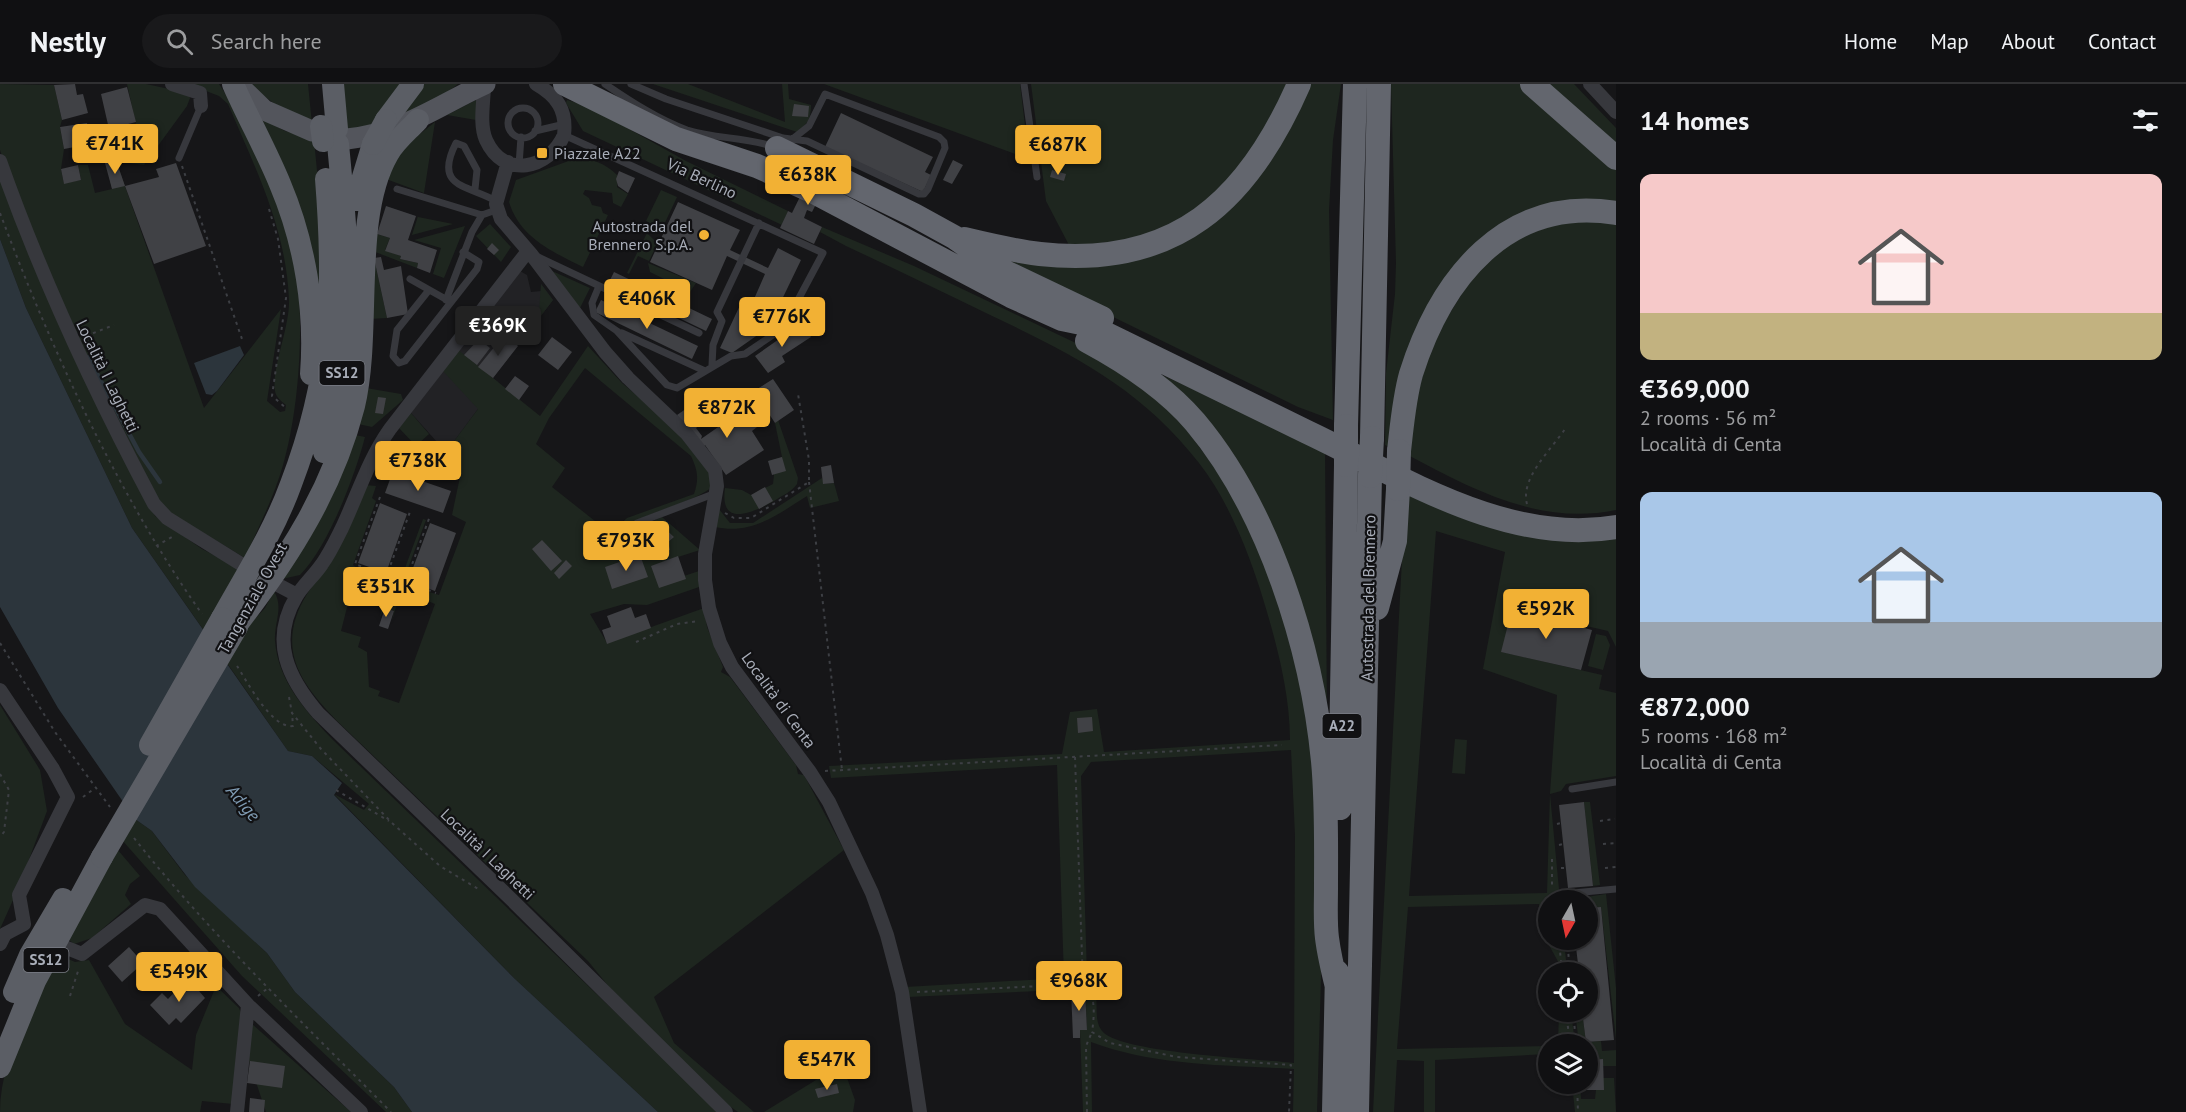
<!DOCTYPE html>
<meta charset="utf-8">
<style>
:root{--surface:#101012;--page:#19191b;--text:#f1f3f6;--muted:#9c9d9f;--line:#303032;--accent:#f2b134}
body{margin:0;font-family:"PT Sans",sans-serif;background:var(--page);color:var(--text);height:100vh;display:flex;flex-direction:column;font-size:22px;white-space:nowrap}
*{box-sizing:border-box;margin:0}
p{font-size:20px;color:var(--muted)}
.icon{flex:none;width:33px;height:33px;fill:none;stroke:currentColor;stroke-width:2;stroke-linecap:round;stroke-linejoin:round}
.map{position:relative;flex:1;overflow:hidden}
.sheet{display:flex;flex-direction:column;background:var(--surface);width:570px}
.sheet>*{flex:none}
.needle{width:39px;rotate:189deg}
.fabs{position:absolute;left:1538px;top:806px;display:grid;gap:12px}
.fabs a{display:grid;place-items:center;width:60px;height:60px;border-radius:50%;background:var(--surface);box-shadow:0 2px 4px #0004,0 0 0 2px var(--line);font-size:30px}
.price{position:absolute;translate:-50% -51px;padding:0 14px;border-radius:6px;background:var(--accent);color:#111;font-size:20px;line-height:39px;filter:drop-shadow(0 2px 3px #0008)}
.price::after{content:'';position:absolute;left:50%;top:36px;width:18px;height:14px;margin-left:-9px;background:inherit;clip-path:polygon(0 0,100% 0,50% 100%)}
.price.selected{background:#222;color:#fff}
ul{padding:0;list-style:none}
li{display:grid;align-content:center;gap:12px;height:318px;padding:0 24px}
li span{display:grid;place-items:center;height:186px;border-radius:12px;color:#555}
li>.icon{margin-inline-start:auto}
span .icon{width:108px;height:108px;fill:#fffc;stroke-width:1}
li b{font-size:26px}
h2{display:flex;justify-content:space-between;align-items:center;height:72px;padding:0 24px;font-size:26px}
header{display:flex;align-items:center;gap:36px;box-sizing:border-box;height:84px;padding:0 30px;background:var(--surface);border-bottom:2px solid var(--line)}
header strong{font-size:28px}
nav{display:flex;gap:33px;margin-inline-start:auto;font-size:21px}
.search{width:420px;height:54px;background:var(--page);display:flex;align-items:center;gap:15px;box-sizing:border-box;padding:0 21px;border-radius:33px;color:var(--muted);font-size:22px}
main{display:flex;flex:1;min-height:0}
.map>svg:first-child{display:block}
.built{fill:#222225}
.green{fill:#1e261f;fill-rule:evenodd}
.water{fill:#2c353c}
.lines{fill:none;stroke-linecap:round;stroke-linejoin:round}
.stream{stroke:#2c353c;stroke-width:4.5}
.building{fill:#404145}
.path{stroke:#3d3f44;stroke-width:2;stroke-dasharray:3 4.5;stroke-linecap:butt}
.service{stroke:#37383d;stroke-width:7}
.minor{stroke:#37383d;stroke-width:14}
.primary{stroke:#53555c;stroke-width:21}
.trunk{stroke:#5b5e65;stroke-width:22}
.motorway{stroke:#63666e;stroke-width:24}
.trunk-bridge{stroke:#5b5e65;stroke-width:22}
.motorway-bridge{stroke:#63666e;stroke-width:24}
.poi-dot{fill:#f2b134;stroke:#111113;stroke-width:2}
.labels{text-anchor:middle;stroke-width:4.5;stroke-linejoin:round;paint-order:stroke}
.shield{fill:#111113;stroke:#7b7e86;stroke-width:1.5}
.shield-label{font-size:15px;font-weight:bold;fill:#a8adb8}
.poi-label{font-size:16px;fill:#a8adb8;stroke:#111113;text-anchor:start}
.street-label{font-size:16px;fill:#a8adb8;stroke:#111113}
.water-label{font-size:18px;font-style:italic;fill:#7f9bb3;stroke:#111113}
</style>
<header>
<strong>Nestly</strong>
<div class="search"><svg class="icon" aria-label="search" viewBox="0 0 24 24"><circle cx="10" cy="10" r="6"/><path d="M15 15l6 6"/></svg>Search here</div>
<nav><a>Home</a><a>Map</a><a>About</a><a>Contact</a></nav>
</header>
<main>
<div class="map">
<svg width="1616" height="1028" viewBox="0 0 1616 1028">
<rect width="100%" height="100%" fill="#161618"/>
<path class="built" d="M520,187L527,191L531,208L541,207V200L553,216L493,294L498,298L446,368L411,329Z"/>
<path class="green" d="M0,0L54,1L62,36L60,43L64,65L61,85L64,99L81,96L78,81H88L95,109L112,105L101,58L109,54L113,70L141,63L127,0H146L188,9L190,14L187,22L144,81L116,77L204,324L281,225L267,317L280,328L285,327L286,321C281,317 276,313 275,307C271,286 290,243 289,216C286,144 256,86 228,20L219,12L188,0H219L230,17C248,55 273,98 286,137C308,202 302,316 283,381C274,413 258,444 245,474L169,428L158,416L78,255L81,250L74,248L3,75L0,66Z
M251,0H308L312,40C289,29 269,19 251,0Z
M344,0H401L375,40L344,46Z
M420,0H458L441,13L395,34Z
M653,0H688L785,38L782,0H788L789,15L811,21C811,34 808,40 797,48Z
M824,0H1020L1029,75Z
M1031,0H1295L1276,41L1208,122L1150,153L1070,163L1046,117Z
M1306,0H1341L1333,56L1329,126L1333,336L1298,323L998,177L1193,147Z
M1391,0H1523L1616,81V124L1607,123L1466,171L1394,365L1385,361L1386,289L1395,210L1396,179Z
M1542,0H1574L1616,44V65Z
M478,15L476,36L447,31Z
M567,16L588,22L686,77L788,127L782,141L583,47L566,19Z
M257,32L285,47L314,56L323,148L324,234Z
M435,38L424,109L386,95L401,65Z
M577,74C592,74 606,80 617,91V103L628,110L621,123L613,119L612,109L585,106L583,110L589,114L592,121L601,123L603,129L608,131L583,183C553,168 520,154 509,118L516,96Z
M0,92L155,432L202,465L239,484L205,548L132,444L26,224L0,155Z
M661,106L677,113L662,145L646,137Z
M418,132V133L453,140L412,151Z
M1616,134V426C1539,442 1472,405 1406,370L1408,344L1432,258L1484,174L1544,137Z
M490,140L511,163L501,178L476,152Z
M465,142L444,194L433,190L441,164L414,156Z
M822,143L914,182L1082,262L1163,314L1257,441L1314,647L1323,826L1317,1028H1293L1294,985C1225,981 1155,982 1091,958L1092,1028H1083L1080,946L1087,945L1085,905L908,913L905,903L1064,894L1057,681L831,694L829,682L1062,670L1070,628L1097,625L1104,668L1290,656C1290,607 1275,553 1260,505C1246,462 1227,415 1199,379C1140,303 1070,269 986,229C939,206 893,184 846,162L820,148ZM1291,666L1295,751L1294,979C1260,975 1123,969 1103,948C1093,937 1099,922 1095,908C1094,903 1090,897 1087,892L1081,692L1091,678Z
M647,149L654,156L660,154L649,177L638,172L629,190L627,189Z
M377,150L390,154L385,166L401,172L400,175L418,179L417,184L370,166Z
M374,174L387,234L370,235Z
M648,179L696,199L690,208L650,188Z
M552,187L590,204L579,226L551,188Z
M541,200L553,216L530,246L539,227Z
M588,262L622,299L680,348L710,386L711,404C680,425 642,427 614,451L611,449L627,434L694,410C699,395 698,387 691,372L585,284L549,334L536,360L565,384L552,403L600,441L586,456L595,464H611L630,447L662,433L700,466L678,473L684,492L702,486V502L647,521L624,520L590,530L607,559L704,524L707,543L723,583L721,588L730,593L796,681L798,690L804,691L844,766L654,913L674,959L754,1028H738L719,1015L623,920L588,877L337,637C306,604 278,572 300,523C309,504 324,487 335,469C347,448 355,423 365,401L376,402L372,414L376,417L353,481L357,484L341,547L361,553L358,563L367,568L369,603L380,607L378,612L399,619L435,520L416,512L414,515L408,508L417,504L439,511L466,438L452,431L461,388L446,368L478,325L442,286L457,265L540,332Z
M1130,277L1325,363L1327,640L1256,420Z
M366,304L401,310L403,316L372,343L358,340Z
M411,329L429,350L416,362L399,344Z
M778,336L798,394L797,400C792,408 781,412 774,417C754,428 719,445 725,404L742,406L751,411L773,400L774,391L768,377L782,373L775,339Z
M355,351L365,353C355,392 328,463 300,491L282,495Z
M822,394L824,400L834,399L839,417L810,424L807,412C777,431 752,451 715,443L719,425L730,439H753Z
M1406,399L1448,419L1616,449V563L1608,547L1513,525L1502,568L1602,591L1599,605L1616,609V692L1566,700L1561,707L1550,710L1560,816H1548V855H1564L1567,888H1559L1560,881L1540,845L1539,820L1408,823L1397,965L1548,962V970L1435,976V1028H1424V977L1397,976L1394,1028H1373ZM1436,447L1505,468L1483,585L1557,611L1550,709L1547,809L1409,812Z
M423,435L426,436L404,495L415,500L405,504L401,495Z
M274,507C284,524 274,538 275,557C278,598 307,628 333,656L719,1028H658L515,895L334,710L364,726L369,720L312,672L288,667L227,579L244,547L265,524Z
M391,510L398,516L392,537L394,527L385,524L380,533L384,514Z
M1596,550L1606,552L1610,561L1603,586L1588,582Z
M0,621L40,686L47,727L18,805L0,845Z
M1455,655L1467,656L1465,690L1452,689Z
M1584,718H1590L1600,801L1593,802Z
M135,735L152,747L185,791L267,869L295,908L394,1003L412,1028H386L242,892L122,756Z
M117,765L140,792L130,800L125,811L131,820L92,854L74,860L67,854Z
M1606,810L1616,904V955L1601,823L1595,824L1594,818L1587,819V816H1566Z
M57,870L75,878L89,876L125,940L192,986L196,951L216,902L239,924L241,929L233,1020L202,1017L200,1028H0C0,973 34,919 57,870Z
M1559,927H1571L1575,960H1558Z
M1575,927H1582L1586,958L1601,957L1602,967L1616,966V982H1603L1602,975L1587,976V960H1579Z
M251,939L351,1028H266L247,971Z
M842,980L855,1016L853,1028H764Z
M1603,994H1614L1616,1028H1575L1572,999H1580L1581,1015H1595L1596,1006Z"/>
<path class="water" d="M0,155L26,224L132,444L288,667L312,672L342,699L334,711L515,895L658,1028H412L394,1003L295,908L267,869L195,803L152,747L135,735L58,624L0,523Z
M240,262L244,271L217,307L212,311L206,310L194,279Z"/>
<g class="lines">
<path class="stream" d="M88,273L139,368L160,398"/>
</g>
<path class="building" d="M75,0L77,11L83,10L88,29L62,36L54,1Z
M127,3L136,38L109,45L101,10Z
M794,20L809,22L808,33L792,32Z
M841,29L933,73L925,88L931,91L923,108L825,63Z
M87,39L91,60L64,65L60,43Z
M137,47L141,63L112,70L109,54Z
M116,76L125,102L112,105L105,79Z
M953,76L963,81L952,100L943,96Z
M817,78L833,86L812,128L807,126L804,134L822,143L814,160L780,144L788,127L792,129Z
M176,79L206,162L154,180L125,102L159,93L156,85Z
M78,81L81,96L64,100L61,85Z
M1052,86L1066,90L1064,97L1050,93Z
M619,87L635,94L628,109L618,102L616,95Z
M678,118L740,146L730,166L768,184L778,164L801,176L773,234L776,238L732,269L720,264L742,217L751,222L765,190L727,172L712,206L650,178Z
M386,122L416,132L408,156L437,166L430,189L417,184L418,179L400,175L401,172L385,167L390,154L377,150Z
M492,159L499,166L494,171L487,165Z
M381,173L384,186L401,182L408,230L387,234L374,174Z
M614,188L712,235L706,247L608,200Z
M601,216L698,262L692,275L595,228Z
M802,239L811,253L782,272L785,278L768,289L755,272Z
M504,251L518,262L493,294L478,283Z
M552,253L572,268L558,286L538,271Z
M479,255L490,264L477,281L464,271Z
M515,292L529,302L519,316L505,305Z
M773,295L794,326L775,339L754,307Z
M378,313L386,314L383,330L375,329Z
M690,322L702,339L696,344L702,352L701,355L744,325L757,343L752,347L764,366L726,391L705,361L702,364L677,331Z
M782,373L786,387L772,391L768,377Z
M831,381L834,399L823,400L821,383Z
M393,387L451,407L443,429L385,409Z
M765,403L773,417L759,425L751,411Z
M380,419L407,430L386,489L358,479Z
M430,439L456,449L435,507L408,497Z
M661,441L674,453L668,458L670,466L648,474L645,466L648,465L640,454Z
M597,445L606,452L595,464L586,456Z
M542,456L562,477L551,487L532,465Z
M640,471L648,493L612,505L605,483Z
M678,472L686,495L659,504L651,482Z
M566,476L572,482L559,495L554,489Z
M631,523L635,534L646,530L651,544L607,560L602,546L611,543L607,532Z
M385,524L394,527L388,545L379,542Z
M1512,525L1592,546L1581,586L1501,568Z
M1092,633L1093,647L1078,649L1077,634Z
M1584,718L1593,802L1568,804L1559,721Z
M1601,823L1614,956L1586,958L1582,927H1587V888H1579L1575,855H1587V824Z
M129,863L143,879L122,898L108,882Z
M188,894L205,914L181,939L176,934L169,941L150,921L162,909L168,915Z
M1071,905H1085L1087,946H1080V954H1073Z
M1603,975L1604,1006H1581L1580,999H1587V976Z
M250,977L285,982L282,1004L247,999Z
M837,1000L839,1009L818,1014L815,1005Z
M250,1014L265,1016L264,1028H249Z"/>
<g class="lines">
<path class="path" d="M182,82L242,255
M269,125L278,155L286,214L272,312L286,324
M0,129C51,265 118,411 202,530
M86,252L114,241
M809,398L842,686
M380,413L355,480L381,490L393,503
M1527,420C1520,394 1551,366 1565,345
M725,429L734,434H751L809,398V376L798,310
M156,462L172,453
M388,488L411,425
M407,494L430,432
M400,509L417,502L436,509
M636,558L677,540L699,537
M0,559L55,648L110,723
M237,582C248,599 272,645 293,642L292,629
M289,613L292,629L321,665L391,738L440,782L480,806
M1075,673L1083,900
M825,687L1282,661
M0,690L9,706L4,748L0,753
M336,706L389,737
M83,713L95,704
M1600,737L1615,735
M1557,740L1561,739
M134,754C212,852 303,939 391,1028
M1603,760L1616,759
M1559,761L1563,760
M1552,775V805
M1561,784H1565
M1605,784L1616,783
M1548,817L1545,830L1548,848
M1554,855L1560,867L1562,888
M1567,855L1570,888
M917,908L1083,900C1097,908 1094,934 1092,948L1110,959L1177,973L1291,981L1289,1028
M70,912L79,884
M258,912L268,904
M1566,927L1570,960
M1573,927L1575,948
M1577,999L1578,1028
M1087,1028L1086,962L1092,948"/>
<path class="service" d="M605,0C630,17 659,36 687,46C716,55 746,53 775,63
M631,0L666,15L783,54L807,57L919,110H924L928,105L945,64L944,58L939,53L825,10L809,42L785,61
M1024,0L1037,93
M508 39a15 15 0 1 1 30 0a15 15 0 1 1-30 0Z
M535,47L565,40
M564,51L823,169L783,244L745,270L731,272L677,304L667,301L617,247L594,231L592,219L599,202
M179,74L201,22
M519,81L521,53
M397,105L482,131
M475,105L477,86L464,62L456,59C433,104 468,101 496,117
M536,172L699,249
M410,195L449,217
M429,206L397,246L393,272L399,279L405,277L477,185L479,178L463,168
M446,216L472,148L482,131L496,126
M622,249L705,287
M712,281L713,261L722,237L717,228L759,139
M611,459L637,439L716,409
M1572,705L1616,698
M1562,810L1616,805"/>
<path class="minor" d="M172,0L200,9L201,22
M484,0C484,17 479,40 486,56C504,96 549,85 564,51C567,26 557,12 536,0
M1590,0L1616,28
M0,77C42,196 95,309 154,420L167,434L241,480
M508,78L496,120L501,135L531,170L605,268L628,294L687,350L715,386L717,402L705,470V496L709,524L720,559L732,583L810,688L829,718L872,809L887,851L902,908L920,1028
M528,167L390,345C368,376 358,410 342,444C336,456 330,469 322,480C314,492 303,501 296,513C270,557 288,594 318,629L511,815L726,1028
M278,501L297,511
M0,606L53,685L68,713L19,811L24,840L5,850L0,860
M62,862L82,870L145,821L160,825L248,921L361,1028
M237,1028L248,921"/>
<path class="primary" d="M237,0L264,26L312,47
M347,55C403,49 437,22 485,0"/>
<path class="trunk" d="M233,0C248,34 266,66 280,100C305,159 316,226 311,290
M333,0L337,45
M386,36L413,0
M356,116L373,60
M324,368C358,267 348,164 338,60
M222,534C246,491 274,447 291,400C332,293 335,208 326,95
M239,538C290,472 333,404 354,322C372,247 351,134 388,70C395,57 408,47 418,36
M14,908L30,871L63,815
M0,983L35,897L102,773"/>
<path class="motorway" d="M565,0L676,55L757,82L812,107L1011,212L1062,235L1086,240C1159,276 1233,312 1307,348C1402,393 1507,462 1616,443
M1532,0L1616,74
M777,64L914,131L954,153L1001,186L1102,234
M964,155C989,161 1015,167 1040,170C1175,185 1248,117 1299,0
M1087,257C1126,278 1166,304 1195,338C1269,426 1312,564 1323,677C1327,719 1326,762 1326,804C1326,820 1325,838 1327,854C1329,870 1333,887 1337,903
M1346,342L1355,0
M1372,354L1379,0
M1399,367C1402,341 1404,315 1411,290C1441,195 1506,111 1616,129
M1377,524L1395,457L1398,405
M1340,724L1346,381
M1334,1028L1337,888
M1357,1028L1370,392"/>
<path class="trunk-bridge" d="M321,42L323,57
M373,60L386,36
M150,661L222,534
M102,773L237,543"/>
<path class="motorway-bridge" d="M1346,342V381
M1370,392L1372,354
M1398,405L1399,367"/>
</g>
<g class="poi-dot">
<rect x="536" y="63" width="12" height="12" rx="3"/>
<circle cx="704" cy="151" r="6"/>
</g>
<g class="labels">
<g class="shield">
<rect x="319.5" y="277" width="45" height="24" rx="4.5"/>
<rect x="1322.5" y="630" width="39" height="24" rx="4.5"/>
<rect x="23.5" y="864" width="45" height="24" rx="4.5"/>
</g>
<g class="shield-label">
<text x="342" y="294">SS12</text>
<text x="1342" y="647">A22</text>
<text x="46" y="881">SS12</text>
</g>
<g class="poi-label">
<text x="554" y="75">Piazzale A22</text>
<text x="692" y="148" text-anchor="end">Autostrada del<tspan x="692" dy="18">Brennero S.p.A.</tspan></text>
</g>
<g class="street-label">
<text transform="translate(702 94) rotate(25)" y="6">Via Berlino</text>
<text transform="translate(108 292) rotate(64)" y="6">Località I Laghetti</text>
<text transform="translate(252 514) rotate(-61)" y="6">Tangenziale Ovest</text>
<text transform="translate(1368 514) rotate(-89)" y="6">Autostrada del Brennero</text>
<text transform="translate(779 616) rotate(54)" y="6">Località di Centa</text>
<text transform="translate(488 770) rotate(44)" y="6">Località I Laghetti</text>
</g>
<g class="water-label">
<text transform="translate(243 719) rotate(50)" y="6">Adige</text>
</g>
</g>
</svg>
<div class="fabs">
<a><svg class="needle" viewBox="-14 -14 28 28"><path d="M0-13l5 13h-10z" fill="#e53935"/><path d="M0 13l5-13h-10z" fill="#9c9d9f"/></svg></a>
<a><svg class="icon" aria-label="locate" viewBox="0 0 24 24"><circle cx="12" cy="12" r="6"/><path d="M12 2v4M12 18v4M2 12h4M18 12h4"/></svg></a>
<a><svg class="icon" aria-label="layers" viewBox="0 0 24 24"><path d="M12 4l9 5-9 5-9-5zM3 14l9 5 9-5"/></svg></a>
</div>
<b class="price" style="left:115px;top:91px">€741K</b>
<b class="price" style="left:1058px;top:92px">€687K</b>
<b class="price" style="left:808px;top:122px">€638K</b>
<b class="price" style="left:647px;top:246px">€406K</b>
<b class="price" style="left:782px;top:264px">€776K</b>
<b class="price selected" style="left:498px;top:273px">€369K</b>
<b class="price" style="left:727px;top:355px">€872K</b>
<b class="price" style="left:418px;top:408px">€738K</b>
<b class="price" style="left:626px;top:488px">€793K</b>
<b class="price" style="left:386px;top:534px">€351K</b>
<b class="price" style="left:1546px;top:556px">€592K</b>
<b class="price" style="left:179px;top:919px">€549K</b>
<b class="price" style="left:1079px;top:928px">€968K</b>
<b class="price" style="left:827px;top:1007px">€547K</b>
</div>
<section class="sheet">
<h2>14 homes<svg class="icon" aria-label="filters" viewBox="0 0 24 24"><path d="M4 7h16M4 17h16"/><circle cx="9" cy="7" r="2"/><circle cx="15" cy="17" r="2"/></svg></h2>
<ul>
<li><span style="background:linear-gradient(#f6c9c9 75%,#c2b280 0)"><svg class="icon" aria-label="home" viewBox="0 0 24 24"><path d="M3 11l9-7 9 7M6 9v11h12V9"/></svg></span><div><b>€369,000</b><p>2 rooms · 56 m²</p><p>Località di Centa</p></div></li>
<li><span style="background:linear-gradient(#a9c7e8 70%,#9aa5b1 0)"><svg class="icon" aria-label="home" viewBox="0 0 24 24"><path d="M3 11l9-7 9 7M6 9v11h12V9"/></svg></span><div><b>€872,000</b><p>5 rooms · 168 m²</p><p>Località di Centa</p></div></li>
</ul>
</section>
</main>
